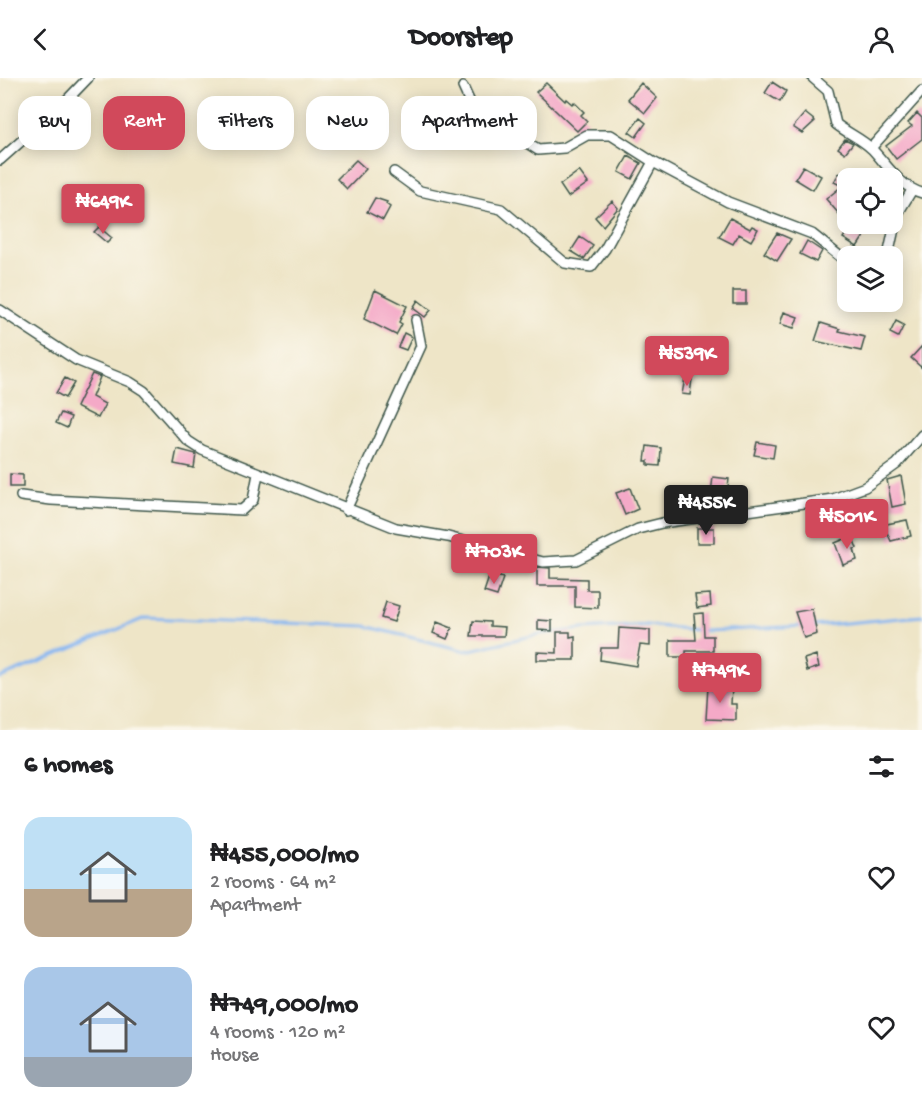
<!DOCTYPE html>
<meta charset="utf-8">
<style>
:root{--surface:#fff;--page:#f2f2f2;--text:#202124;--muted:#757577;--accent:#d1495b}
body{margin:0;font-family:"Gochi Hand",sans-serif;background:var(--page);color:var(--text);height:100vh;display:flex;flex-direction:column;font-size:22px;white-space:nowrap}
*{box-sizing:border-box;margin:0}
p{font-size:20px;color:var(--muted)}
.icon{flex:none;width:33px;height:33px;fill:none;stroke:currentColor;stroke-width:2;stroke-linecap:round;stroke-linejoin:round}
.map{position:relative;height:652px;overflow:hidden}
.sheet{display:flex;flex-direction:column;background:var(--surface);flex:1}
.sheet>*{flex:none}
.banner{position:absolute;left:18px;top:18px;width:600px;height:54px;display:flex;gap:12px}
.controls{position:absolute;left:837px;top:90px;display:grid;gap:12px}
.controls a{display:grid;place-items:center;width:66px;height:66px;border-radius:12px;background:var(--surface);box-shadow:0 3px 15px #0003;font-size:30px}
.price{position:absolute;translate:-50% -51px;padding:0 14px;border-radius:6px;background:var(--accent);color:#fff;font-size:20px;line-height:39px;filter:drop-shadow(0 2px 3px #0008)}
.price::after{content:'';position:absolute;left:50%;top:36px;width:18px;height:14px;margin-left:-9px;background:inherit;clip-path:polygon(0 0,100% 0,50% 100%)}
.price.on{background:#222;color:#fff}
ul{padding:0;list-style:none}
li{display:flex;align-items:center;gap:18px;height:150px;padding:0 24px}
li span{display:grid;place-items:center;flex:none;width:168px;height:120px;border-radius:18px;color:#555}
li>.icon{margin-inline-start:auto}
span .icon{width:72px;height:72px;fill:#fffc;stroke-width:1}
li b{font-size:26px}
h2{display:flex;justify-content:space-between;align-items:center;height:72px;padding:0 24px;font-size:26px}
.pill{padding:0 21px;border-radius:18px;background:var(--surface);box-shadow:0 3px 15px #0003;font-size:21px;line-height:54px}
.pill.on{background:var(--accent);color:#fff}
header{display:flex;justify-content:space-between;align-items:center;height:78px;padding:0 24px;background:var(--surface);font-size:27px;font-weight:700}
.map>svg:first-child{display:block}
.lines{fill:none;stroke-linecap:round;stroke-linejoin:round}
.stream{stroke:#87b7f2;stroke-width:3}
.building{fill:#f4a9c7}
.street-casing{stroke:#3e564a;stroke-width:12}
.street{stroke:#fff;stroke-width:9}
</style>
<header><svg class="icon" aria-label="back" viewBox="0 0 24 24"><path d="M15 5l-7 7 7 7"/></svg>Doorstep<svg class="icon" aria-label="person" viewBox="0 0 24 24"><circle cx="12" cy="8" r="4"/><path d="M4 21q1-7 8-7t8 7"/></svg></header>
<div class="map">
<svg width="922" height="652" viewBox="0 0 922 652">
<rect width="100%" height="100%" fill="#fbf7ec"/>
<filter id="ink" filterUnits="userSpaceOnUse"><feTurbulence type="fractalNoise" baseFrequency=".0167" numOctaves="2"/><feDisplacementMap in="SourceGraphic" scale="12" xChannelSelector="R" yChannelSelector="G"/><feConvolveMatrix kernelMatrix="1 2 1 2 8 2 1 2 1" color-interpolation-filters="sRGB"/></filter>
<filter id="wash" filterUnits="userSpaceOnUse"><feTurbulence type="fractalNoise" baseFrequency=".008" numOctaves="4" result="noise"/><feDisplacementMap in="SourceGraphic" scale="24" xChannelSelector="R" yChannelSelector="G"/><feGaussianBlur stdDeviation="1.35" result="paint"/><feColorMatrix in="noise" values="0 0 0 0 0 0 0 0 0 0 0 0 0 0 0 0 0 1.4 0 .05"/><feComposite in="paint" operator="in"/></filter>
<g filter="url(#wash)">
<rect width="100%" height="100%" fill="#eee5c7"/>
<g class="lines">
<path class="stream" d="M813,548L922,538
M0,600L145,540L365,548L466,573L540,556L583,551L647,547L707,553L804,548"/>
</g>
<g id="blocks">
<path class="building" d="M772,4L786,13L780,24L765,15Z
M546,5L565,23L566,21L572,26L574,24L584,34L581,37L587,43L577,53L536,14Z
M641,5L657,20L645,35L628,21Z
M805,35L815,43L802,55L793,49Z
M917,35L922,40V61L896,81L886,68L912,48L908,45Z
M640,40L646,45L636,59L629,54Z
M444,47L454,54L447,65L437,59Z
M845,61L853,65L845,75L838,70Z
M628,78L641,85L632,101L619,94Z
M356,82L366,91L347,111L337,101Z
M803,88L821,98L813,112L795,101Z
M579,93L588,105L568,119L560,107Z
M839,95L848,101V112L845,110L842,116L848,123V128L839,136L826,121L842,108L834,104Z
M375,120L387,124L386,126L390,129L383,142L367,134Z
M612,123L618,130L603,148L595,139Z
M730,140L750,151L752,148L758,151L751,163L739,156L733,166L719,159Z
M852,146H872L857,169L843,160Z
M99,149L112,160L107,165L94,154Z
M777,155L791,161L777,183L764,175Z
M580,159L593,168L584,181L571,173Z
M807,163L822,173L816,184L800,176Z
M375,212L407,228L399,244L402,246L396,257L364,241Z
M733,213H746V226H733Z
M418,222L431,232L425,239L413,230Z
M784,234L798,239L794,250L780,246Z
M896,243L904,247L898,259L890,255Z
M821,245L840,251L839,253L865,259L861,273L815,263Z
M404,255L412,259L406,272L398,269Z
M922,268V290L911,280Z
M92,296L100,299L92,319L105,326L98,340L76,329Z
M65,300L74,305L65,320L56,315Z
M685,300L692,301L690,317L682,316Z
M61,335L71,339L67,350L56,345Z
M757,364L775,367L773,380L754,377Z
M647,368L661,370L660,388L648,387V383H645Z
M177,371L196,376L194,390L174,386Z
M10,396L23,397V409H10Z
M901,398L906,426L892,429L887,402Z
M713,399L729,401L727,417L711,415Z
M630,410L638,431L625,437L616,415Z
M845,434L847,443L831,446L829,437Z
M907,442L911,458L891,463L885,450L887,446Z
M697,450H714V465H697Z
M852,458L857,470L854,471L857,482L843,487L835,465Z
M537,489L550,490V500L587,501V512H598V530L575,529V508H537Z
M490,496L503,500L497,518L484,514Z
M710,516L711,528L697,530L695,517Z
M386,524L399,528L394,544L381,540Z
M812,531L817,556L804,560L795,534Z
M703,535L704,558H713V573H686V579H670V562H696L694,536Z
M538,542L552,543V553L538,552Z
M473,543L490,544V548L505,549L504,558H471Z
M437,544L452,550L447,561L433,555Z
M619,550L650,552V568L640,567L636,588L600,582L601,570H618Z
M557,554H570V559L575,558V582H537V574L557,575Z
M816,577L819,589L807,593L804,581Z
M708,608L732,609L731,626H736V642L706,641Z"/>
</g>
</g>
<g filter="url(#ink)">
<use href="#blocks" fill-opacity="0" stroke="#3e564a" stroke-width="1.5"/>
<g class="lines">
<defs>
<path id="street" d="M813,0L828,13L836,46C847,55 862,61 872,71C887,87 900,109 922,115
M463,9L473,31L538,72L564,70L587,57H611L653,84L728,124L812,156L848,185
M871,70L922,13
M0,82L63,26L88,0
M394,94L420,113L501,131L565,185L591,189L605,171L653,84
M888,178L897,137L912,112
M0,232L76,282L130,304L144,313L188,363L202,372L396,450L448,459L543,484L576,482L638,451L662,445L833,421L865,409L897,386L922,357
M21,418L51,422L242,432L253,422L258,396
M346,432L421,268L416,242"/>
</defs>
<use href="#street" class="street-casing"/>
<use href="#street" class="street"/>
</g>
</g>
</svg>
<div class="controls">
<a><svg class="icon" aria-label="locate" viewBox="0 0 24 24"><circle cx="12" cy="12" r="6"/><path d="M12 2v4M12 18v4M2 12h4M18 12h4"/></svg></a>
<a><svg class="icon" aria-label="layers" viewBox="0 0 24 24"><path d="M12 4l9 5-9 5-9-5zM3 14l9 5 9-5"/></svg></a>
</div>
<b class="price" style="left:103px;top:157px">₦649K</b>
<b class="price" style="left:687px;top:309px">₦539K</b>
<b class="price on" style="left:706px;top:458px">₦455K</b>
<b class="price" style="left:847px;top:472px">₦501K</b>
<b class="price" style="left:494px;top:507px">₦703K</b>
<b class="price" style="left:720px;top:626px">₦749K</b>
<div class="banner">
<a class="pill">Buy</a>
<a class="pill on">Rent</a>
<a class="pill">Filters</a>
<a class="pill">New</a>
<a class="pill">Apartment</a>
</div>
</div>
<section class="sheet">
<h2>6 homes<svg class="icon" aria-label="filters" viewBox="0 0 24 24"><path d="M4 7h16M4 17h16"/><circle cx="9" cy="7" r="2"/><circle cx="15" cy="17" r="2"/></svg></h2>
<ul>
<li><span style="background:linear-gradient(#bfe0f5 60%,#b9a48a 0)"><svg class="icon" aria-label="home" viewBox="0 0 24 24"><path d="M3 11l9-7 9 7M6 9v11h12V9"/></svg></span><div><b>₦455,000/mo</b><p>2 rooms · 64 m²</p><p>Apartment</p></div><svg class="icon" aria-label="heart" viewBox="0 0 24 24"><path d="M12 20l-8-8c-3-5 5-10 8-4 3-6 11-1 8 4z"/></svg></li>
<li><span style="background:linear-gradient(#a9c7e8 75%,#9aa5b1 0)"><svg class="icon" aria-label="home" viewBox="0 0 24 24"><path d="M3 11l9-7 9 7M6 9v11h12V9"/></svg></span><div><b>₦749,000/mo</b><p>4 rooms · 120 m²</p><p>House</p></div><svg class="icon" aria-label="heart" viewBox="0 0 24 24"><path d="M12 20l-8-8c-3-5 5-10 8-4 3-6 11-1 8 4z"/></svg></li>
</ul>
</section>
